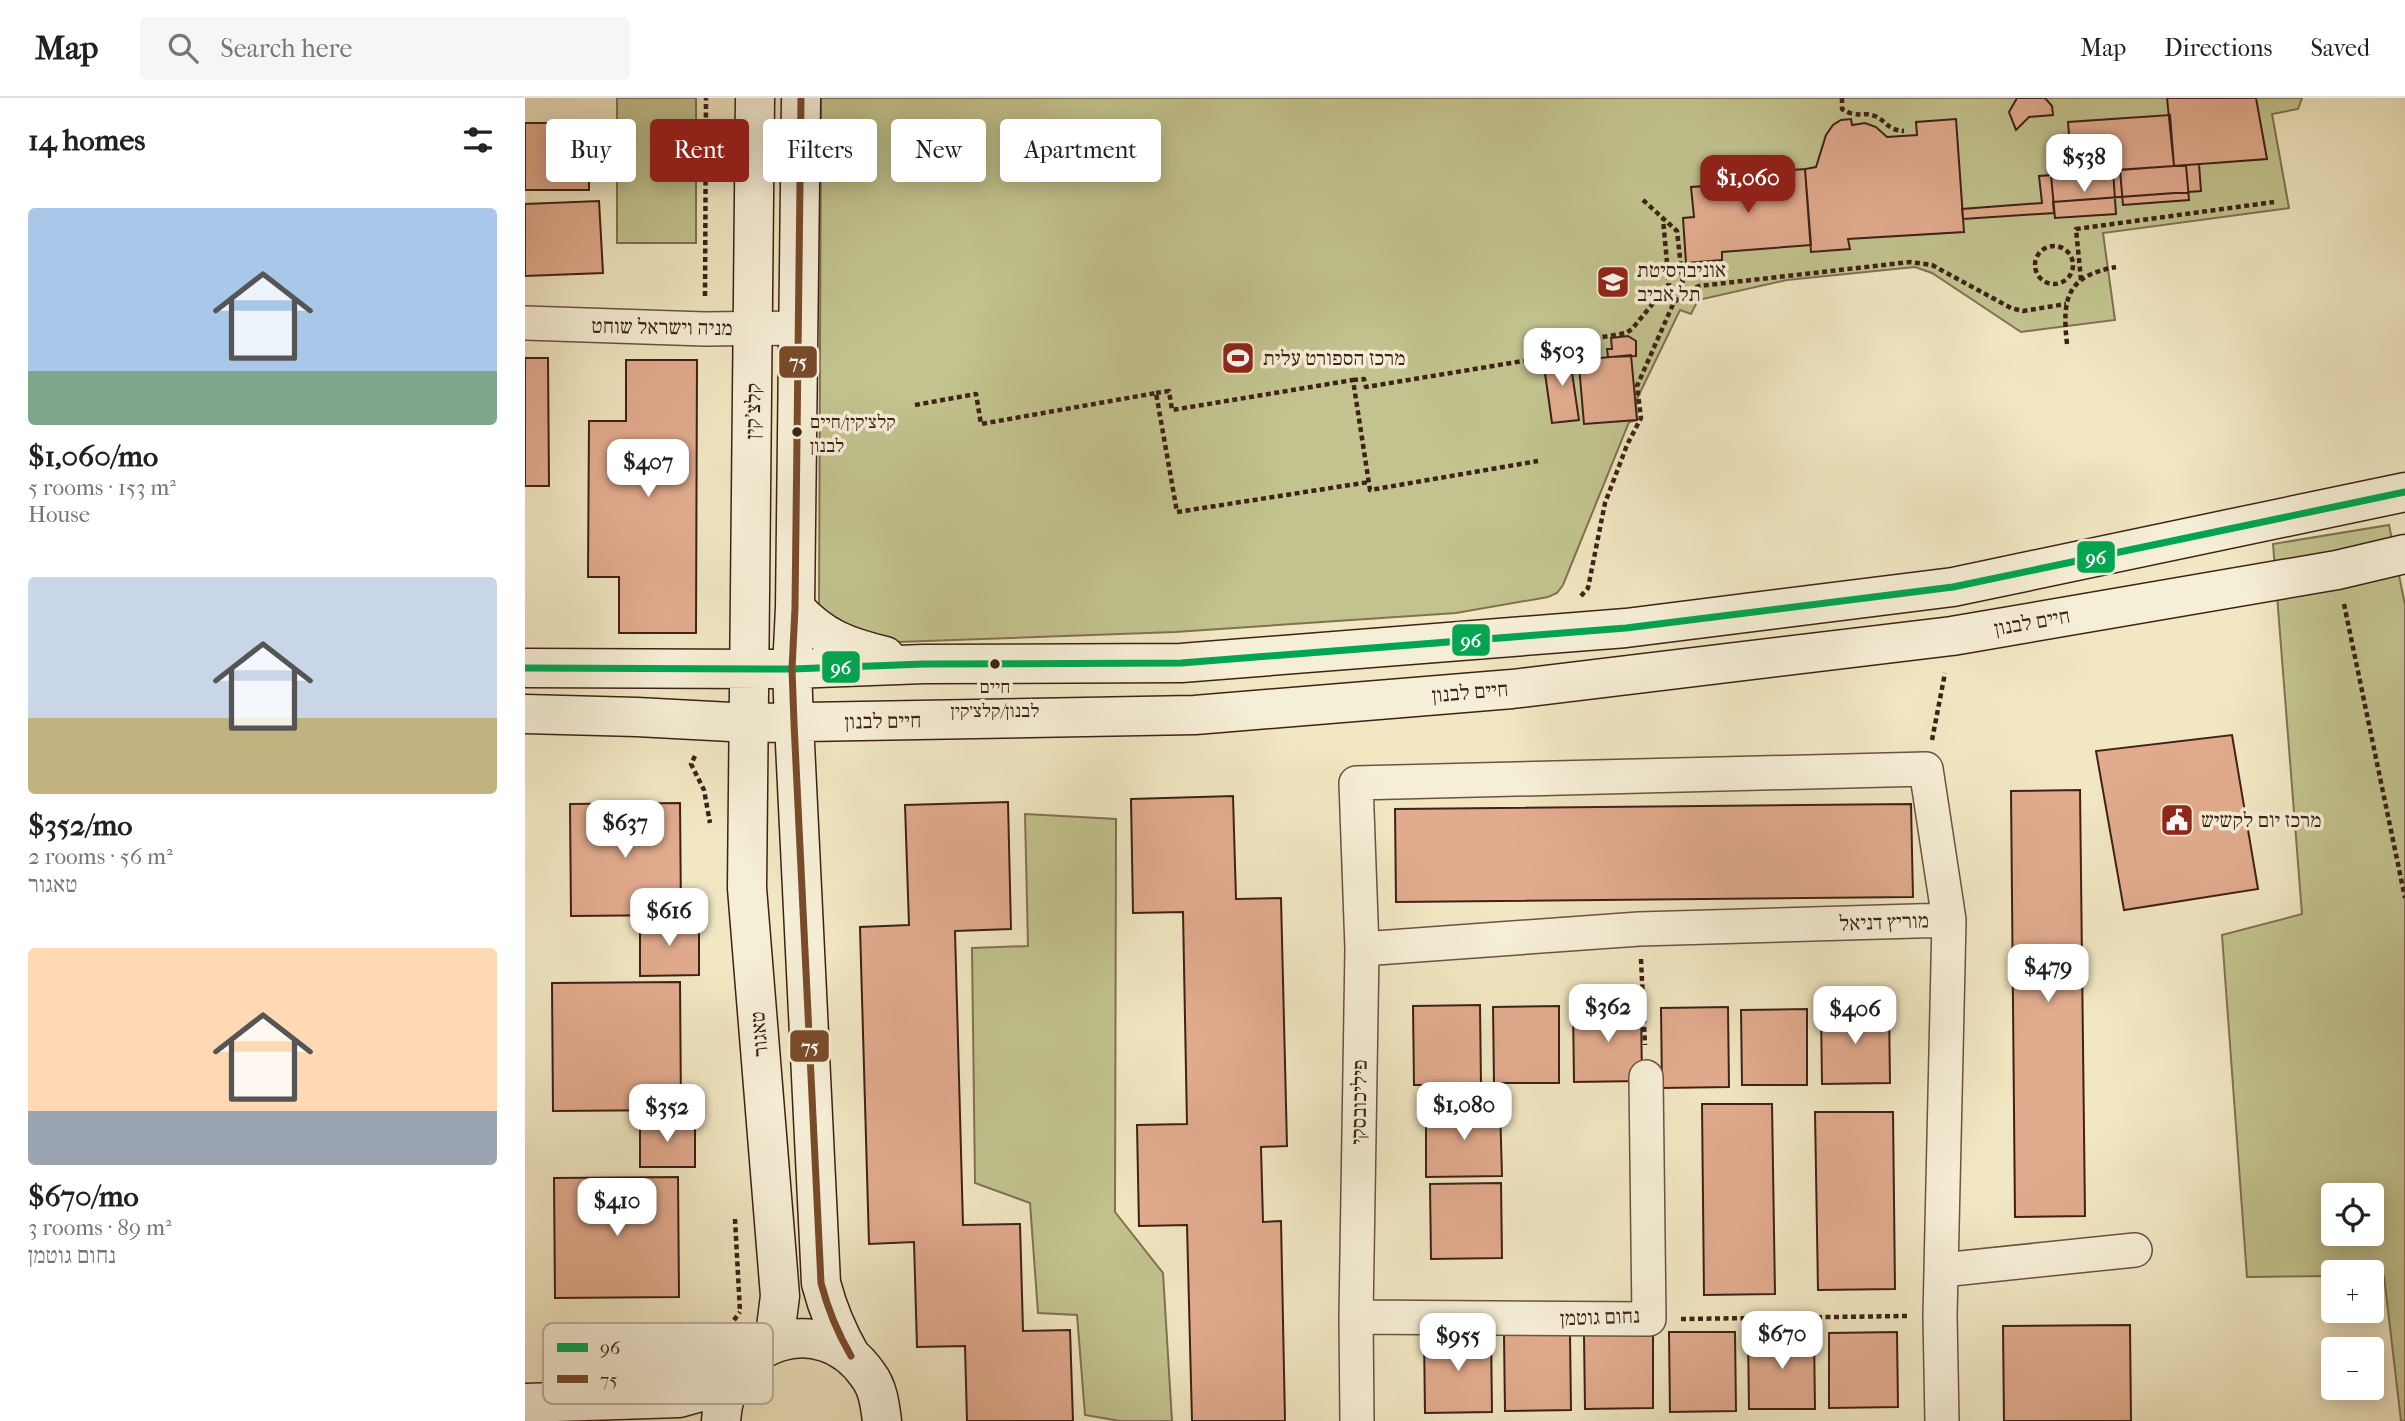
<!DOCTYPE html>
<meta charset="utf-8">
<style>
:root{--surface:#fff;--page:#f6f6f6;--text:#202124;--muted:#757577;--line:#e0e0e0;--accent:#8f2418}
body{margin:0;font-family:"IM FELL French Canon","Frank Ruhl Libre",serif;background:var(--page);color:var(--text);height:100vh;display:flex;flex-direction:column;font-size:26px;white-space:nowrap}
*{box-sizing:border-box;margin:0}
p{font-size:23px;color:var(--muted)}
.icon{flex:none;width:38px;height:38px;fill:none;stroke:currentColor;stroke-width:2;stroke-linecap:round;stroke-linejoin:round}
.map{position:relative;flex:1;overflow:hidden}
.details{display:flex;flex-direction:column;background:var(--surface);width:525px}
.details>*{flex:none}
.hud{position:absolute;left:21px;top:21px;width:665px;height:63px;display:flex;gap:14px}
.fabs{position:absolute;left:1796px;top:1085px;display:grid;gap:14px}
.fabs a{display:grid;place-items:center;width:63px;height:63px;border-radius:7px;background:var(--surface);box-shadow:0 4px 18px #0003;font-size:35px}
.price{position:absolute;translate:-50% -60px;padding:0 16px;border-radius:14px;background:#fff;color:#222;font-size:23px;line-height:46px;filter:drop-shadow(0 2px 4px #0008)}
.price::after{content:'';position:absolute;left:50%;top:42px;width:21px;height:16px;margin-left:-10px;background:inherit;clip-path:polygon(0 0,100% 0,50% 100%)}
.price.selected{background:var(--accent);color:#fff}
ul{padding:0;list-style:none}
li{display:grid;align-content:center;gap:14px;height:371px;padding:0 28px}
li span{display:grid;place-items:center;height:217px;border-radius:7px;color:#555}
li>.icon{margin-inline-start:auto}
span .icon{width:126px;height:126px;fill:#fffc;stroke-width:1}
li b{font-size:30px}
h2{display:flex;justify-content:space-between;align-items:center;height:84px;padding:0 28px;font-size:30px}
.chip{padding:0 24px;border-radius:7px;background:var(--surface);box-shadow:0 4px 18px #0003;font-size:24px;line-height:63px}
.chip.selected{background:var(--accent);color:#fff}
header{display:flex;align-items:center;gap:42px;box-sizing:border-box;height:98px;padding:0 35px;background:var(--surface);border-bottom:2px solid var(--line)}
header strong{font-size:33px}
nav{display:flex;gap:38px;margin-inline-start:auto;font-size:24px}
.search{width:490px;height:63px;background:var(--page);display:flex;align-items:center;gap:18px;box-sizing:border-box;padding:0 24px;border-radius:7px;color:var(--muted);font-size:26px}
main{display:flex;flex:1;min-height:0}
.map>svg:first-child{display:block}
.green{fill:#c2c38e;stroke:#807252;stroke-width:2;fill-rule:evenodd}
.building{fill:#e2ab8e;stroke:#3e2117;stroke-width:2}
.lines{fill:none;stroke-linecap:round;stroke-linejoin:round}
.street-casing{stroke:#6b5242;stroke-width:36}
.secondary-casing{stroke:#3e2117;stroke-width:41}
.path{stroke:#3e2117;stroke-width:4.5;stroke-dasharray:5 3.5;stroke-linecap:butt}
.street{stroke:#f6efd7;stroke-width:33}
.secondary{stroke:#f6efd7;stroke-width:38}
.bus-1-casing{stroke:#f6efd7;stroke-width:12}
.bus-2-casing{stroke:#f6efd7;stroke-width:12}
.bus-1{stroke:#00a651;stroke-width:7}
.bus-2{stroke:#7a4b2a;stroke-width:7}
.bus-dot{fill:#3e2117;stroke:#f6efd7;stroke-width:2.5}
.labels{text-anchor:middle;stroke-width:7;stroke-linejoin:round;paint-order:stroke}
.bus-label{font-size:19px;fill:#3e2117;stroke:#f6efd7;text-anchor:start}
.poi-label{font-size:21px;fill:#3e2117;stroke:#f6efd7;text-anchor:start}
.street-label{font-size:21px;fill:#3e2117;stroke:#f6efd7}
.key{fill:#f6efd7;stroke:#bfb19d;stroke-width:2}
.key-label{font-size:19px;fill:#3e2117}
.line-badge{stroke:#f6efd7;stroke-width:2.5}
.badge-label{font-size:19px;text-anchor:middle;font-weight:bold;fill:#fff}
</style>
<header>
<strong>Map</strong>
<div class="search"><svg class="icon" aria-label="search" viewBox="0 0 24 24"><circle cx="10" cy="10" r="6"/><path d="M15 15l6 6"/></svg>Search here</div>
<nav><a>Map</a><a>Directions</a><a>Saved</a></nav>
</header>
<main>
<section class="details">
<h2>14 homes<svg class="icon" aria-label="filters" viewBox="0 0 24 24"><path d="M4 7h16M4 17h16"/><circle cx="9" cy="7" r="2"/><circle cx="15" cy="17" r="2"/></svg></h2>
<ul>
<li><span style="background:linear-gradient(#a9c7e8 75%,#7fa58c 0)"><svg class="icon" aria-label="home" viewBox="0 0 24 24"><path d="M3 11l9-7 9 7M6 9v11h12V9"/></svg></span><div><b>$1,060/mo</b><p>5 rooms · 153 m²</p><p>House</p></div></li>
<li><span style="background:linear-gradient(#c9d6e8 65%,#c2b280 0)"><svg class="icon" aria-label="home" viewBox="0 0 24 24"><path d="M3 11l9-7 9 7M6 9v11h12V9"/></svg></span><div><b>$352/mo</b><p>2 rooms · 56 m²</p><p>טאגור</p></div></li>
<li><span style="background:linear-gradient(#ffd9b3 75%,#9aa5b1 0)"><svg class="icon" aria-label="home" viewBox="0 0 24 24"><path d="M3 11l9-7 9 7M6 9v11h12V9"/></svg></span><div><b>$670/mo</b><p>3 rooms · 89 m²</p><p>נחום גוטמן</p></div></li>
</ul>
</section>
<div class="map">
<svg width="1880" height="1323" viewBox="0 0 1880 1323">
<rect width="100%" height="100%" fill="#f1e7c2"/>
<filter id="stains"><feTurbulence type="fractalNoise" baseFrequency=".00286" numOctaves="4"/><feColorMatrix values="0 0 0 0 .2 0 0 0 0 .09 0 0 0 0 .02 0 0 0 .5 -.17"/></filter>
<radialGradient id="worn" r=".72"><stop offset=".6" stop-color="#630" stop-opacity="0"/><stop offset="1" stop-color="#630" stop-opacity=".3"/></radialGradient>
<path class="green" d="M92,0H171V145H92Z
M296,0H1777L1773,11L1747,16L1764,110L1578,135L1590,222L1496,234L1407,175L1390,169L1262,182L1173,202L1166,216L1155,212L1111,303L1112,322L1104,324L1038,487L1032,495L1023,499L931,515L650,534L373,544L319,538L294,512Z
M1864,427L1880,507V1323H1876L1859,1178H1846V1174H1808V1178L1722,1179L1697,837L1777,816L1748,446ZM1808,1097H1846V1136H1808Z
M500,716L591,721L590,1114L638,1175L647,1323H595L560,1317L552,1217L513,1215L505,1105L450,1085L447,850L503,848Z"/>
<path class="building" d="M1492,0H1520L1527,8L1528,17L1504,19L1491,32L1484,14Z
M1642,0H1731L1742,61L1649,68Z
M1645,17L1649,68L1547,75L1543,24Z
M1326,21L1327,27L1340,25L1351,29L1362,39L1392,37L1391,24L1431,21L1439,134L1323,141L1325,151L1286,154L1280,71L1291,69L1301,37L1308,27L1316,22Z
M0,25H64V92H0Z
M1674,66L1676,93L1528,104L1529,115L1438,121L1437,111L1517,105L1514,78Z
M1661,67L1664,102L1598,107L1595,72Z
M1280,71L1286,147L1197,154V162L1161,165L1158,120L1169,119L1166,89L1210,86V76Z
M1588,72L1591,116L1530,120L1526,77Z
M74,103L78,175L0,178V106Z
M1103,238L1111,243V258L1083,259L1082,251H1087L1086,240Z
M1065,255V261L1106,257L1112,322L1059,326L1053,256Z
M1053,256L1054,267L1046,268L1054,322L1027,325L1018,261Z
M0,260H23L24,388H0Z
M101,262H172L171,535H94V479H63L64,323H101Z
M1707,637L1733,791L1599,812L1571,653Z
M1555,692L1560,1118L1490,1119L1486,693Z
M708,698L711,801L756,800L762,1048L736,1049L738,1124L756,1123L760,1323H667L662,1127L614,1128L612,1027L662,1026L658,814L608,815L606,701Z
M483,704L486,831L430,833L438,1127L495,1126L498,1233L545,1232L548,1323H442L440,1248L392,1249L389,1144L344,1146L335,829L384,827L380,707Z
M155,705L156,817L46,818L45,706Z
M1386,706L1388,799L871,804L870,711Z
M174,821V877L115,878V822Z
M155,884L156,1012L28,1013L27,885Z
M955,907L956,987H889L888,908Z
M1034,908V985H969L968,909Z
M1116,908L1117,983L1049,984L1048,909Z
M1203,909L1204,989L1137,990L1136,910Z
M1364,910L1365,985L1297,986L1296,911Z
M1282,911V987H1217L1216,912Z
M1177,1006H1247L1250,1196L1179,1197Z
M975,1009L977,1078L901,1079V1010Z
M1290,1014H1368L1370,1191L1293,1192Z
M115,1022H170V1069H115Z
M153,1079L154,1199L30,1200L29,1080Z
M976,1085L977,1160L906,1161L905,1086Z
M1605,1227L1606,1323H1479L1478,1228Z
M1144,1234H1210L1211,1313L1145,1314Z
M1372,1234L1373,1309L1304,1310V1235Z
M899,1235H966L967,1314L900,1315Z
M1128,1235V1310L1060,1311L1059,1236Z
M1223,1235H1289L1290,1311H1224Z
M1045,1236L1046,1312L980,1313L979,1237Z"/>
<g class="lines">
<defs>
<path id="street" d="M0,225L180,231L274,230
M837,851L1114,831L1424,822L1415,1218L1417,1323
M1417,1172L1610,1152
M831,1219L1124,1221L1121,979
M832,1323L831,1219L837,851L831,685L1401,671L1424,822"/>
<path id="secondary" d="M230,0L222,790L255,1198L249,1245
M276,0L270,510L267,571L269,625L296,1185C303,1212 312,1234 326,1258
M270,510C297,540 322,549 360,558
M0,570L267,571L399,566L656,565L1101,530L1428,489L1880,394
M0,616L112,619L225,625L670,617L987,591L1427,538L1812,472L1880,456
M0,1305L154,1300L190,1290L207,1279
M196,1323C200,1242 296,1209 343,1277C353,1290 355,1307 357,1323"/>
</defs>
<use href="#street" class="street-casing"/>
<use href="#secondary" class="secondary-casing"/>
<path class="path" d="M1317,0V11C1333,21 1338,13 1350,18C1363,24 1362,32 1379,33
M1118,102L1152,133L1159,197
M1510 167a19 19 0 1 1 38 0a19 19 0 1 1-38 0Z
M1556,182L1551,131L1749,104
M180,198L181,0
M1542,246C1537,201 1541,178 1591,169
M828,282L839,281L841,289L1004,262L1020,249L1101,235L1107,231L1144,186L1138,121
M631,295L644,293L647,312L828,282L845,392L1013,363
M390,307L451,296L456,326L631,295L652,414L844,384
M1056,498L1063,490L1080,405L1102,347L1116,320L1112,288L1149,204L1165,192L1174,188L1385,164L1407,167L1486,210L1498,213L1541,206
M1819,506L1880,800
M1407,642L1420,575
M170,658L166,666L179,692L185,725
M1116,861L1120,947
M210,1121L215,1214
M1156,1221L1382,1218
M204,1229L215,1214"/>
<use href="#street" class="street"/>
<use href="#secondary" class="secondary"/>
<defs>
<path id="bus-1" d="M0,570L267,571L399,566L656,565L1101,530L1428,489L1880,394"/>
<path id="bus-2" d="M276,0L270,510L267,571L269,625L296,1185C303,1212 312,1234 326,1258"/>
</defs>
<use href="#bus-1" class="bus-1-casing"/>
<use href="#bus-2" class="bus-2-casing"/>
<use href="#bus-1" class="bus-1"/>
<use href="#bus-2" class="bus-2"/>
</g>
<defs>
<symbol id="university-square" viewBox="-11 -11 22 22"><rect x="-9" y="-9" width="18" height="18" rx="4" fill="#8f2418" stroke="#f6efd7"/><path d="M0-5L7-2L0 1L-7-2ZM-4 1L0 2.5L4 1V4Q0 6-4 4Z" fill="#fff"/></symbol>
<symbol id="stadium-square" viewBox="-11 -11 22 22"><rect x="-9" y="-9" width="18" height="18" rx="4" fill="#8f2418" stroke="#f6efd7"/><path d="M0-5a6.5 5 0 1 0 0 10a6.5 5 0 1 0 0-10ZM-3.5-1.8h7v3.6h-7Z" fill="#fff"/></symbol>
<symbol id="civic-square" viewBox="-11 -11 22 22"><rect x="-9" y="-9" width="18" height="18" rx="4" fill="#8f2418" stroke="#f6efd7"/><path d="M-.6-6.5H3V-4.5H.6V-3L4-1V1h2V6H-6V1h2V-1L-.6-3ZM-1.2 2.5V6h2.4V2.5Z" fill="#fff"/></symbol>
</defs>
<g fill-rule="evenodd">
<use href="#university-square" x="1069" y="165" width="38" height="38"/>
<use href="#stadium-square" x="694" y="241" width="38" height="38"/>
<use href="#civic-square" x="1633" y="703" width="38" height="38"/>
</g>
<g class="bus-dot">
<circle cx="272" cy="334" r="6"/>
<circle cx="470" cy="566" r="6"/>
</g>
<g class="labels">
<g class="bus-label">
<text x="285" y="330">קלצ׳קין/חיים<tspan x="285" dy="24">לבנון</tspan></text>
<text x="470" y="595" text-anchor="middle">חיים<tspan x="470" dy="24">לבנון/קלצ׳קין</tspan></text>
</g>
<g class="poi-label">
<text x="1112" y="179">אוניברסיטת<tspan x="1112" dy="24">תל אביב</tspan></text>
<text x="738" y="267">מרכז הספורט עלית</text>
<text x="1676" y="729">מרכז יום לקשיש</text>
</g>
<g class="street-label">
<text transform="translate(137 229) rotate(1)" y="7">מניה וישראל שוחט</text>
<text transform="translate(228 313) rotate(-89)" y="7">קלצ'קין</text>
<text transform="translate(1507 524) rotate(-10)" y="7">חיים לבנון</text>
<text transform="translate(945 594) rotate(-5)" y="7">חיים לבנון</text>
<text transform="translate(358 623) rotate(-1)" y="7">חיים לבנון</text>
<text transform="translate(1359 824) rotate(-2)" y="7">מוריץ דניאל</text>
<text transform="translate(234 936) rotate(-95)" y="7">טאגור</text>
<text transform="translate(834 1004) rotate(-89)" y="7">פיליכובסקי</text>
<text transform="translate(1075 1219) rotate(-2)" y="7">נחום גוטמן</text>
</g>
</g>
<rect x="18" y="1225" width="230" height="81" rx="10" class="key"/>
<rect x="32" y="1245" width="31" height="9" fill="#00a651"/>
<rect x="32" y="1277" width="31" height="8" fill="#7a4b2a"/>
<g class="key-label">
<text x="75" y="1256">96</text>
<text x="75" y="1288">75</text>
</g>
<g class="line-badge">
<rect x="253" y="247" width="40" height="34" rx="7" fill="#7a4b2a"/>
<rect x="1551" y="442" width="40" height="34" rx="7" fill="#00a651"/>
<rect x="926" y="525" width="40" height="34" rx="7" fill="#00a651"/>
<rect x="296" y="552" width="40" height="34" rx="7" fill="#00a651"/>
<rect x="264" y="931" width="41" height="34" rx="7" fill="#7a4b2a"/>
</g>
<g class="badge-label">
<text x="273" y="270">75</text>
<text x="1571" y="466">96</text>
<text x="946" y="549">96</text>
<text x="316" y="576">96</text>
<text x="285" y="955">75</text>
</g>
<rect width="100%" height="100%" filter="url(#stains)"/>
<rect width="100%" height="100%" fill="url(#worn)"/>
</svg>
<div class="fabs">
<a><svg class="icon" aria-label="locate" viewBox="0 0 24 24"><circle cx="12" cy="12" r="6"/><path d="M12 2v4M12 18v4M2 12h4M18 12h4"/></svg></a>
<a>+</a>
<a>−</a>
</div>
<b class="price" style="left:1559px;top:96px">$538</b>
<b class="price selected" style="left:1223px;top:117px">$1,060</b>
<b class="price" style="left:1037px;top:290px">$503</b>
<b class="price" style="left:123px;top:401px">$407</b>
<b class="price" style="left:100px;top:762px">$637</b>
<b class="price" style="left:144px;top:850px">$616</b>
<b class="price" style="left:1523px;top:906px">$479</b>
<b class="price" style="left:1083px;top:946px">$362</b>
<b class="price" style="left:1330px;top:948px">$406</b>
<b class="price" style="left:939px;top:1044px">$1,080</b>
<b class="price" style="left:142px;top:1046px">$352</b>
<b class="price" style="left:92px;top:1140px">$410</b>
<b class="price" style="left:1257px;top:1273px">$670</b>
<b class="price" style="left:933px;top:1275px">$955</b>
<div class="hud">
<a class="chip">Buy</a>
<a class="chip selected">Rent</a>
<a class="chip">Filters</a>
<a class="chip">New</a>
<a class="chip">Apartment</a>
</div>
</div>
</main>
